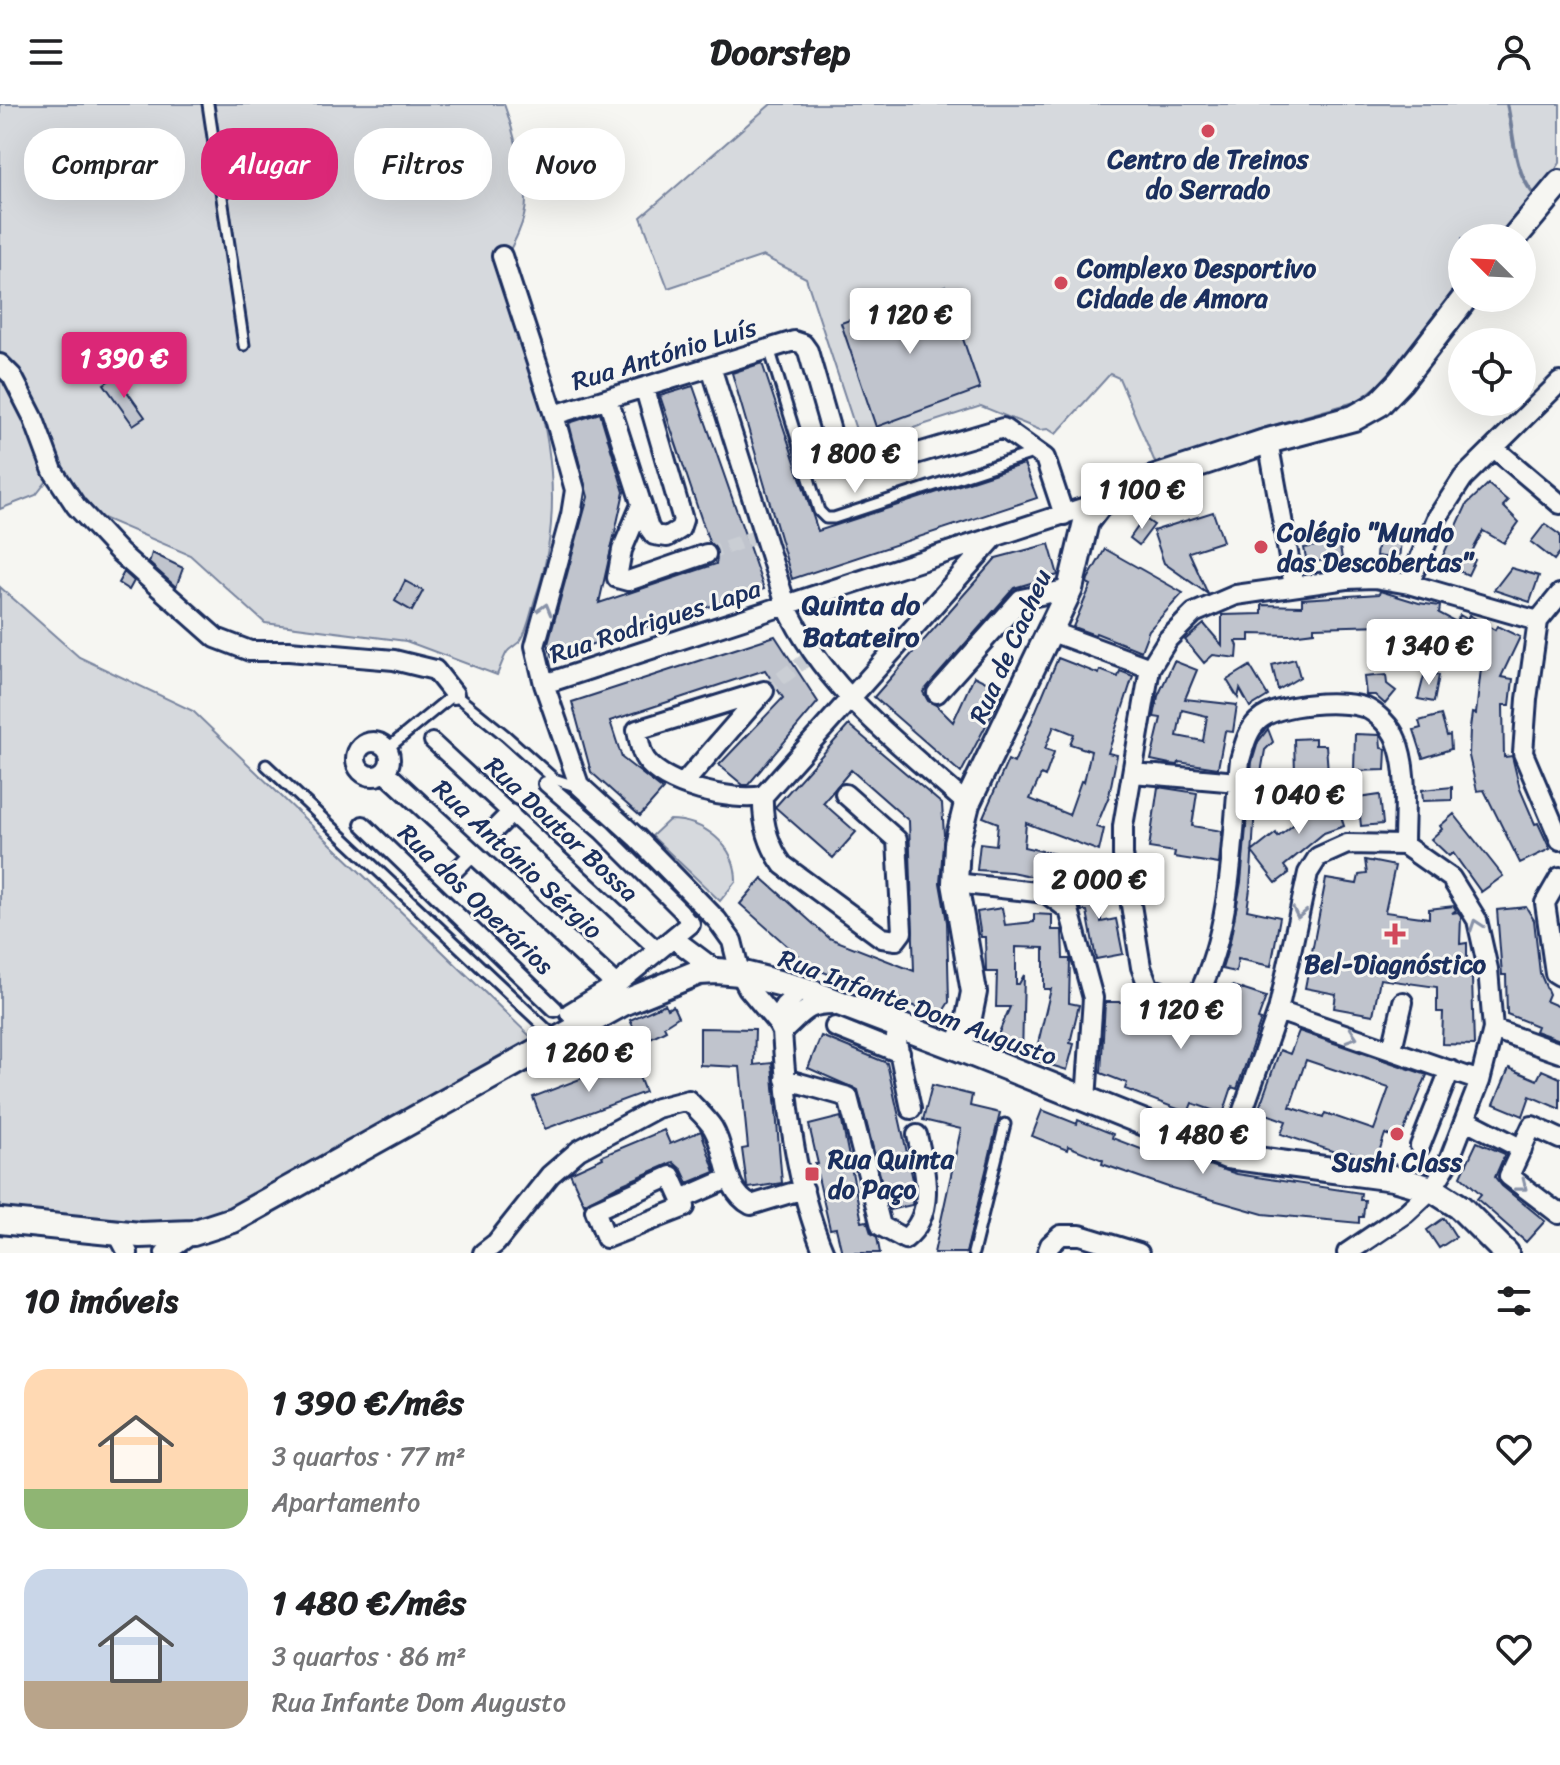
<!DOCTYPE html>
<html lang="pt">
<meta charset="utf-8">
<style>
:root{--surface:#fff;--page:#f2f2f2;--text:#202124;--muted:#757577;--accent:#db2777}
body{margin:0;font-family:Sriracha,sans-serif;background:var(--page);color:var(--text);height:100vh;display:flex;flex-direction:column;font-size:30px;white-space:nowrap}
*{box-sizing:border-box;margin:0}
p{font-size:26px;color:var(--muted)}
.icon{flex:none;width:44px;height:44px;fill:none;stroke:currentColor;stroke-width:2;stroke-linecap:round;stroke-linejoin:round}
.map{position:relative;height:1149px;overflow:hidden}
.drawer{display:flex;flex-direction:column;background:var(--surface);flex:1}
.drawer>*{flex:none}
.banner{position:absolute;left:24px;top:24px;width:800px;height:72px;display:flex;gap:16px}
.needle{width:52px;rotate:294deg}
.buttons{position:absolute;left:1448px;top:120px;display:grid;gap:16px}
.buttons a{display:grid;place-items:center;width:88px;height:88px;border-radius:50%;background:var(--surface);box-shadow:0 8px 32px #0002;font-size:40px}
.price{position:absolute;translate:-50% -68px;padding:0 18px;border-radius:8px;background:#fff;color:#222;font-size:26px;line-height:52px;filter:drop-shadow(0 2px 4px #0008)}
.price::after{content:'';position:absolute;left:50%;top:48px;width:24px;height:18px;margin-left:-12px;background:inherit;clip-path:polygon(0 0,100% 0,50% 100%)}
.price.active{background:var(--accent);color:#fff}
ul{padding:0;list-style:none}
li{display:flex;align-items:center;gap:24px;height:200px;padding:0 24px}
li span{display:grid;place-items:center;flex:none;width:224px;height:160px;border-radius:24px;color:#555}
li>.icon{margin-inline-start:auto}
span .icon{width:96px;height:96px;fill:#fffc;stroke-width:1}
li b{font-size:34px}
h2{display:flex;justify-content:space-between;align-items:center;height:96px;padding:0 24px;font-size:34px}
.chip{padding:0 28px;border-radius:32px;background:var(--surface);box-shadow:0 8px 32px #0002;font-size:28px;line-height:72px}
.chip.active{background:var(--accent);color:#fff}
header{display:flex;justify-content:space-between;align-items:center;height:104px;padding:0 24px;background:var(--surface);font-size:36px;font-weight:700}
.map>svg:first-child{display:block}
.green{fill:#d6d9dd;stroke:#78849e;stroke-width:2}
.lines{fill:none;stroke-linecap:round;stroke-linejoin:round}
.stream{stroke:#717e99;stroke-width:4}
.building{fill:#c0c4cd;stroke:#1b2f5e;stroke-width:2;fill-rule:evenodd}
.pedestrian-tunnel{stroke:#caced4;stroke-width:14;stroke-dasharray:14 7;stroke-linecap:butt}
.service-casing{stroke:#1b2f5e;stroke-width:15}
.pedestrian-casing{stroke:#1b2f5e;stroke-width:20}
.minor-casing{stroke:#1b2f5e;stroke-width:24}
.secondary-casing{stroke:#1b2f5e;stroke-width:30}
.service{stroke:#f6f6f2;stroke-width:9}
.pedestrian{stroke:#f6f6f2;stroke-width:14}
.minor{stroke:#f6f6f2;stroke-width:18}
.secondary{stroke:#f6f6f2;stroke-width:24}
.oneway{stroke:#8892a8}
.poi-dot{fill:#d1495b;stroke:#f6f6f2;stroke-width:3}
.labels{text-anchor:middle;stroke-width:6;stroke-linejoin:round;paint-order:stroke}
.poi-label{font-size:26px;font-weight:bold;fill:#1b2f5e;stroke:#f6f6f2}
.street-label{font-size:26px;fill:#1b2f5e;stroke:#f6f6f2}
.neighbourhood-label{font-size:28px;font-weight:bold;fill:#1b2f5e;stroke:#f6f6f2}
</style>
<header><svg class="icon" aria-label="menu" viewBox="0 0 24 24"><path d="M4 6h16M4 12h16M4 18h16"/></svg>Doorstep<svg class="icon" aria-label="person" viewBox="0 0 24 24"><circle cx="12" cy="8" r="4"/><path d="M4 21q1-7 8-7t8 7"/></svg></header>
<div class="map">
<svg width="1560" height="1149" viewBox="0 0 1560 1149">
<rect width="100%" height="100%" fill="#f6f6f2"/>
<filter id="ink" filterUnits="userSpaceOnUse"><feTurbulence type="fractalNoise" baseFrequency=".0125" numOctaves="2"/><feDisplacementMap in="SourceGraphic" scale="16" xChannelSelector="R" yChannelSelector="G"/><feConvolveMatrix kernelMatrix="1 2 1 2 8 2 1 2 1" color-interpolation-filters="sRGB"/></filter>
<g filter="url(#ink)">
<path class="green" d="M0,0H504C512,22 526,74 526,97C526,120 510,146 499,166C535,276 576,380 535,495C531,508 528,525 521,536C517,541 511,543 507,548C503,555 500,564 497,571L406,537L265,519L190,451L98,412L57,364L36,391L0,405Z
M771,0H1560V59L1544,83L1498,134H1462V175L1386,275L1358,297L1256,326L1157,363L1119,274L1110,270L1056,330L1048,325L1040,326L981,302L861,341L806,174L763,152L668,184L641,113Z
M0,483L79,553L193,607L533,935L213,1114C141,1123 72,1116 0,1108Z
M669,716C704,716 736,741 736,777L720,797L652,732Z"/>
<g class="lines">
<path class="stream" d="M1507,0C1514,29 1513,66 1533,89"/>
</g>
<path class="building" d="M945,182L980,285L876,323L841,219Z
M762,259L818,427L1024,360L1037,394L792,475L732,269Z
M116,272L145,313L133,321L104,280Z
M693,282L764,485L552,553L548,540L588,393L569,319L600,309L624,388L599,499L716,460L718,447L709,438L660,292Z
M1488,380L1508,397L1503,402L1519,418L1504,439L1483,427L1469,453L1475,456L1468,471L1440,458L1467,400Z
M1213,408L1223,437L1189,448L1208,490L1164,459L1153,427Z
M1144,414L1154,421L1139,441L1130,434Z
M1545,420L1560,431V448L1554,456L1531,438Z
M1379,425L1402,428L1399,455L1376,452Z
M1339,438L1342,454L1307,459L1304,444Z
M1049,440L1058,471L1014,484L923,588L928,597L936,601L953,618L974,572L1004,587L961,669L874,593L996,454Z
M1105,445L1183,489L1149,526L1141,547L1096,529L1095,531L1073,523L1091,481L1087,479L1088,475Z
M152,449L183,464L176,483L149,459Z
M1511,464L1539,472L1530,498L1494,486Z
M124,468L134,477L129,486L118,479Z
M405,477L423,487L412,507L395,497Z
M1380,487L1419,499L1440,502L1439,509L1456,518L1460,511L1467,515L1469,511L1495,526L1497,522L1520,533L1501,573L1513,575L1510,601H1503L1504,653L1512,652L1520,685L1535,720L1538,719L1550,745L1520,759L1484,686L1477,687L1469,652L1470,624L1472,609L1476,610L1482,555L1427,525L1426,532L1414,530V527L1384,521L1314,523V528L1290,531L1250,530V537H1236L1238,542L1237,554L1213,551L1204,559L1185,536L1204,520L1222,541V511L1262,510V501L1302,502V495L1379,490Z
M775,532L818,598L748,681H743L719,661L783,594L765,566L610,617L622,654L663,686L640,712L591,668L572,598Z
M1058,554L1099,570L1100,566L1118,573L1120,567L1133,572L1108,649L1117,651L1109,692L1096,723L1104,725L1099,747L1026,719L1024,743L1064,752L1059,778L1011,768L977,766L980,739L996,741L998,719L983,713L1008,656L1014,659ZM1054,622L1074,630L1070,640L1091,647L1084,678L1081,677L1069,711L1030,695L1041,671L1045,673L1054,648L1045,645Z
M1295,555L1300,573L1278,586L1272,561Z
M1174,557L1197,566L1185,595L1237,601L1233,628L1225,627L1218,664L1179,658L1178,661L1170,660L1151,656L1161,614L1154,613L1158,592ZM1182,606L1207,612L1203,637L1177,632Z
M1250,562L1268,592L1250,603L1240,585L1238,594L1227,576Z
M1425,568L1439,571L1434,598L1418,595Z
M1386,571L1387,580L1396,587L1385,600L1375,591H1366L1364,573Z
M1441,611L1447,632L1450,631L1451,645L1423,654L1414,626L1421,624L1419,617Z
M849,621L942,700L944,731L940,779L947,818L949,898L942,909L935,908L933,911L900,895L897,898L811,863L740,800L762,774L829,834L914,867L909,717L851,666L823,699L856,728L833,754L775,703Z
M1268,625L1273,638L1265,646L1255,703L1250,785L1247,806L1280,813L1271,862L1238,855L1236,868L1222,865L1230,838L1241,778L1252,658L1258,638Z
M1355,630L1380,631L1381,644L1386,645L1385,666L1354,667Z
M1315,634V641H1326L1328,668L1295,669L1294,635Z
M1158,683L1197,689L1192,722L1222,727L1219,760L1174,753L1175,748L1149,744Z
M1452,683V696L1423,697L1422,686Z
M1334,689L1344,722L1324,729L1284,762L1289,769L1276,779L1252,748L1276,729L1278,733L1298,717L1296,714L1323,691Z
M1380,691L1383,720L1361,722L1358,694Z
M1454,710L1503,772L1481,788L1453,749L1449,752L1431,735L1442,725L1440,722Z
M1365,756L1395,762L1385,808L1429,814V805L1454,802L1456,806L1452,809L1458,808L1461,812L1460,840L1467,839V874H1472L1474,941L1442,940L1443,908H1437V883L1380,875L1373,911L1334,904L1336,890L1305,884L1326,775L1357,780L1359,771L1367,770Z
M1074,780H1101V818L1116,815L1123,850L1096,855L1087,807H1082L1079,796L1073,794Z
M1526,803L1534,816L1540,869L1549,890L1546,897L1560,903V936L1535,927L1537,922L1507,910L1506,871H1502L1497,806Z
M1002,804L1005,821L1034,818V810L1052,811V826H1062L1063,855H1070L1069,899L1079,901L1070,939L1074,940L1067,966L1034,956L1051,885H1044V844L1016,843V880H1019L1024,871L1022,952L994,940L1010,903H996L997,868H986L985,833H981L977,808Z
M1232,882L1266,893L1258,915L1261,916L1237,985L1232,983L1223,1010L1192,999L1188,1009L1125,985L1127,979L1101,969L1105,898H1132L1218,923Z
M665,900L667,905L673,902L678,913L664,922L666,926L641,939L630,916Z
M700,924L755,925L754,961L772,959L782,1079L749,1084L747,1082L742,1045L748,1044L740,963L700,961Z
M1299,927L1427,971L1400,1036L1385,1030L1376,1057L1346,1047L1344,1051L1281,1030L1286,1017L1258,1007L1280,946L1290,950ZM1306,956L1389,984L1374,1026L1325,1009L1323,1014L1290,1003Z
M821,932L887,959L914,1080L912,1101L889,1106L858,986L808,964Z
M632,955L645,988L545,1025L533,993Z
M1509,964L1537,976L1542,966L1560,974V1005L1530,992L1523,1012L1494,1000Z
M932,981L972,991L970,1002L1000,1009L966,1149H934L961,1025L923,1016Z
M1042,1006L1077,1020L1078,1016L1113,1030L1112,1034L1146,1047L1148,1042L1237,1070L1361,1089L1360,1096H1365L1363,1113H1359V1119L1263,1110L1168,1083L1102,1060L1103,1056L1068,1042L1067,1046L1032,1032Z
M841,1013L862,1118L867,1117L871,1129L877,1133L880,1149H842L836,1124L830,1125L815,1060H818L809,1021Z
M664,1026L670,1040L701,1027L715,1068L688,1079L682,1066L673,1058L616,1083L584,1100L570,1069L603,1054L602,1052Z
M1477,1038L1505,1050L1495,1073L1502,1082L1545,1117L1526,1138L1477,1095L1481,1090L1461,1072Z
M1444,1114L1456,1133L1439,1144L1427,1126Z"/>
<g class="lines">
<path class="pedestrian-tunnel" d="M706,450L764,430
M764,587L814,550"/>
<defs>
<path id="service" d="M208,0L244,241
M769,244L819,407L826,414H834L1036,348
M387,645L454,590L506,632L554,675L578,683
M266,661L556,934
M973,1149L1005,1020"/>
<path id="pedestrian" d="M432,637L659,847
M546,680L602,728L681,807L690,820
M363,720L555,905
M454,768L473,749"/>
<path id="minor" d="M502,152L554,311L575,386L571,411L535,542L544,580L579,681L636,733L717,816L732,837L740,869L748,884L778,920
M0,260L12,272L33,313L53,367L76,402L120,449L216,534L250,547H289L394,556L435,566L454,590
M711,263L786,501C824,585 901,641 967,700
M608,295L649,424L654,431L667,433L680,425L683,416L645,285
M554,311L794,237L803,240L808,247L839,355L848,364L861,366L1003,324L1045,354L1064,411
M1268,337L1294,482
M1494,344L1560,400
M641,401L622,446L617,474L628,477L706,450
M1409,480L1437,414L1463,374L1560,278
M1560,490L1538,517L1527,595L1523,649L1560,736
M1052,528L1150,564
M544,580L1101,398
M937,589L1021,495L1070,485
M356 655a17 17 0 1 1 34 0a17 17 0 1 1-34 0Z
M385,668L616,881
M1133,669L1238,678
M683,680L764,587
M763,692C762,717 768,741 783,761L882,834L896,836L902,828L897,736L845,690
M763,692L993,435
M763,692C732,698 665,682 646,656C640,648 639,635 637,626L764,587
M494,726L510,710
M1404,741C1404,707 1409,667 1396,635C1392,624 1377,609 1366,604C1344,595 1276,599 1258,617C1247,627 1244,643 1240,656C1232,735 1233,819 1198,892L1187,896L1149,884L1141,863L1123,751V722L1150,564L1168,535L1194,509L1236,491L1347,475L1374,474L1409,480L1538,517
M1560,773L1545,799L1555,869L1560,872
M955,779L1046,789L1069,806L1093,894L1086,996
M673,834L717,867
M802,885L784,902L778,920L782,928C787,1001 795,1081 824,1149
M1278,907L1480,977
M570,909L616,881L690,820
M835,923L900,949
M898,923L896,933L911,1005
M1493,925L1560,949
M782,928C803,910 805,899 836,900
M1392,945L1403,898
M785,975L848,993L881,1122L905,1135C937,1110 925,1066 917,1031
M1466,1016L1522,1045
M1560,1035L1532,1022L1509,1072L1559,1110L1560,1108
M1420,1042L1450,966
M1227,1052L1278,907L1308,769L1318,753L1347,740L1404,741L1451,774L1477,816L1488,865L1493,925L1480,977L1448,1059L1432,1085L1406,1109L1347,1149
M671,1072L685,1103L606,1134L595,1106Z
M682,1095L730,1074
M118,1130L128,1149
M165,1149L193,1129
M483,1149L496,1139L550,1071L579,1046L657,1004L688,996C696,1005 707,1014 713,1024C728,1050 723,1086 751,1101L804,1085
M1047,1149L1050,1141L1061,1131H1080L1139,1149"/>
<path id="secondary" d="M1514,134L1560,79
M958,944L968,918L974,888L955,779L957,740L967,700L1070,485L1086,418L1101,398L1122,385L1268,337L1354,314L1379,300L1400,278L1465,194
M0,1117L140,1131L193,1129L233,1116L625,898L699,868L717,867L740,869L802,885L958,944L1227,1052L1393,1074L1432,1085L1460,1103L1506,1149"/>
</defs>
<use href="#service" class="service-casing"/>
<use href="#pedestrian" class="pedestrian-casing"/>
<use href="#minor" class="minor-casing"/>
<use href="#secondary" class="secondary-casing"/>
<use href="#service" class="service"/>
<use href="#pedestrian" class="pedestrian"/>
<use href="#minor" class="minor"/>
<use href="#secondary" class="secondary"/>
</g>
<defs><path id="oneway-chevron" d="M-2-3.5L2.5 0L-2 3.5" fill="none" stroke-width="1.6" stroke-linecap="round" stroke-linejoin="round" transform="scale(2)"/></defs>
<g class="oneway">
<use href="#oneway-chevron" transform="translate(545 505) rotate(-74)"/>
<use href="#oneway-chevron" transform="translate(1299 809) rotate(102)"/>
<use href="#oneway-chevron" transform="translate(1476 821) rotate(-109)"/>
<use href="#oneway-chevron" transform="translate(1352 932) rotate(18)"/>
<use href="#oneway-chevron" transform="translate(1522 1082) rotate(38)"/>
</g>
</g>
<g class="poi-dot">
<circle cx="1208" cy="27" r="8"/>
<circle cx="1061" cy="179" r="8"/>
<circle cx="1261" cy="443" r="8"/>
<path d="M1391 818h8v8h8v8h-8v8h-8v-8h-8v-8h8z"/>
<circle cx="1397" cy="1030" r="8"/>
<rect x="804" y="1062" width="16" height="16" rx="4"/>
</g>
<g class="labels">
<g class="poi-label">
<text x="1208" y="64">Centro de Treinos<tspan x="1208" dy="30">do Serrado</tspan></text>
<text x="1077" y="173" text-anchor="start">Complexo Desportivo<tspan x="1077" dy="30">Cidade de Amora</tspan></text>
<text x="1277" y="437" text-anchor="start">Colégio "Mundo<tspan x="1277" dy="30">das Descobertas"</tspan></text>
<text x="1395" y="869">Bel-Diagnóstico</text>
<text x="828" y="1064" text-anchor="start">Rua Quinta<tspan x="828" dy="30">do Paço</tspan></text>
<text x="1397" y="1067">Sushi Class</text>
</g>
<g class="street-label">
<text transform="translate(664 250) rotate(-17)" y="9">Rua António Luís</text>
<text transform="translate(655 517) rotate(-18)" y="9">Rua Rodrigues Lapa</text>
<text transform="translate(1010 542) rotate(-66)" y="9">Rua de Cacheu</text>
<text transform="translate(562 725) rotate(43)" y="9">Rua Doutor Bossa</text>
<text transform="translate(518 755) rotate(43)" y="9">Rua António Sérgio</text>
<text transform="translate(476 795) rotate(44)" y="9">Rua dos Operários</text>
<text transform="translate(918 903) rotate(20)" y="9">Rua Infante Dom Augusto</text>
</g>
<g class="neighbourhood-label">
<text x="861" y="510">Quinta do<tspan x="861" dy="32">Batateiro</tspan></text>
</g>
</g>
</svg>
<div class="buttons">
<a><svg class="needle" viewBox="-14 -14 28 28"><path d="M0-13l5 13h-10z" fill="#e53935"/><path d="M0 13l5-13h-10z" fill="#757577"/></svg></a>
<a><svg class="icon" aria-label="locate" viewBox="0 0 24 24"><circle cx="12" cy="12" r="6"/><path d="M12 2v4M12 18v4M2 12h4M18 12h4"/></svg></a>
</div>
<b class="price" style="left:910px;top:252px">1 120 €</b>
<b class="price active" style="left:124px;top:296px">1 390 €</b>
<b class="price" style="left:855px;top:391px">1 800 €</b>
<b class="price" style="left:1142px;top:427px">1 100 €</b>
<b class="price" style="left:1429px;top:583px">1 340 €</b>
<b class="price" style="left:1299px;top:732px">1 040 €</b>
<b class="price" style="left:1099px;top:817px">2 000 €</b>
<b class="price" style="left:1181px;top:947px">1 120 €</b>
<b class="price" style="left:589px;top:990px">1 260 €</b>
<b class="price" style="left:1203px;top:1072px">1 480 €</b>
<div class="banner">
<a class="chip">Comprar</a>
<a class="chip active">Alugar</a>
<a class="chip">Filtros</a>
<a class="chip">Novo</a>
</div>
</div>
<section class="drawer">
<h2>10 imóveis<svg class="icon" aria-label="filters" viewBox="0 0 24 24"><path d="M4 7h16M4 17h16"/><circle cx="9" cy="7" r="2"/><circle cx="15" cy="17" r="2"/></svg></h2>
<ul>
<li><span style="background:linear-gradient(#ffd9b3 75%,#8fb573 0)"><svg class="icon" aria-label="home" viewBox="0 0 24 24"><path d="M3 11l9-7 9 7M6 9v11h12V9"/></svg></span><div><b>1 390 €/mês</b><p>3 quartos · 77 m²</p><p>Apartamento</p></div><svg class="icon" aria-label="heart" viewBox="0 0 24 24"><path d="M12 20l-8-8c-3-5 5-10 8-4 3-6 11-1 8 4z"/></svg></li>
<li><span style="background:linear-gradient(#c9d6e8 70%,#b9a48a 0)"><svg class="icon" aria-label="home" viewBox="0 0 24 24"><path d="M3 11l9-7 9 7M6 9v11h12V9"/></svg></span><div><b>1 480 €/mês</b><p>3 quartos · 86 m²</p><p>Rua Infante Dom Augusto</p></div><svg class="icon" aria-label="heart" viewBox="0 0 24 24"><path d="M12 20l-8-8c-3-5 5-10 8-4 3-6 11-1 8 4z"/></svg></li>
</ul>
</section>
